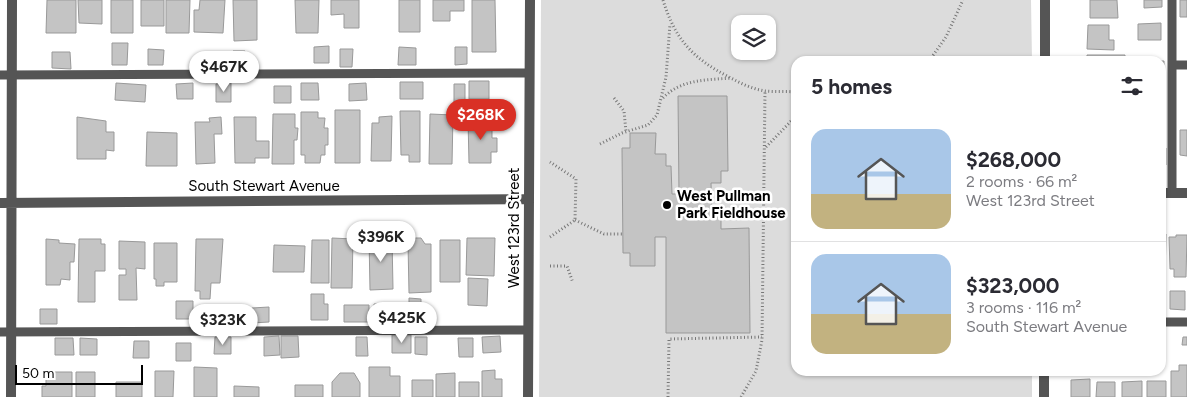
<!DOCTYPE html>
<meta charset="utf-8">
<style>
:root{--surface:#fff;--page:#f7f7f7;--text:#2b2b33;--muted:#7c7c81;--line:#e1e1e2;--accent:#d93025}
body{margin:0;font-family:Figtree,sans-serif;background:var(--page);color:var(--text);height:100vh;display:flex;flex-direction:column;font-size:19px;white-space:nowrap}
*{box-sizing:border-box;margin:0}
p{font-size:16px;color:var(--muted)}
.icon{flex:none;width:28px;height:28px;fill:none;stroke:currentColor;stroke-width:2;stroke-linecap:round;stroke-linejoin:round}
.map{position:relative;flex:1;overflow:hidden}
.drawer{position:absolute;left:791px;top:56px;width:375px;height:320px;display:flex;flex-direction:column;background:var(--surface);border-radius:15px;box-shadow:0 1px 4px #0004}
.drawer>*{flex:none}
.tools{position:absolute;left:731px;top:15px;display:grid;gap:10px}
.tools a{display:grid;place-items:center;width:45px;height:45px;border-radius:10px;background:var(--surface);box-shadow:0 1px 4px #0004;font-size:25px}
.scale{position:absolute;left:15px;bottom:12px;width:128px;box-sizing:border-box;padding-left:5px;border:2px solid #000;border-top:0;font-size:14px;line-height:18px;white-space:nowrap;color:#000;-webkit-text-stroke:4px #fff;paint-order:stroke}
.price{position:absolute;translate:-50% -42px;padding:0 11px;border-radius:18px;background:#fff;color:#222;font-size:16px;line-height:32px;filter:drop-shadow(0 1px 2px #0008)}
.price::after{content:'';position:absolute;left:50%;top:30px;width:15px;height:11px;margin-left:-8px;background:inherit;clip-path:polygon(0 0,100% 0,50% 100%)}
.price.active{background:var(--accent);color:#fff}
ul{padding:0;list-style:none}
li{display:flex;align-items:center;gap:15px;height:125px;padding:0 20px}
li+li{border-top:1px solid var(--line)}
li span{display:grid;place-items:center;flex:none;width:140px;height:100px;border-radius:15px;color:#555}
li>.icon{margin-inline-start:auto}
span .icon{width:60px;height:60px;fill:#fffc;stroke-width:1}
li b{font-size:21px}
h2{display:flex;justify-content:space-between;align-items:center;height:60px;padding:0 20px;font-size:21px}
.map>svg:first-child{display:block}
.green{fill:#dcdcdc;fill-rule:evenodd}
.building{fill:#c4c4c4;stroke:#999}
.lines{fill:none;stroke-linecap:round;stroke-linejoin:round}
.path{stroke:#777;stroke-width:3;stroke-dasharray:1 2.5;stroke-linecap:butt}
.service{stroke:#555;stroke-width:9}
.minor{stroke:#555;stroke-width:10}
.poi-dot{fill:#000;stroke:#fff;stroke-width:2}
.labels{text-anchor:middle;stroke-width:5;stroke-linejoin:round;paint-order:stroke}
.street-label{font-size:15px;fill:#000;stroke:#fff}
.poi-label{font-size:15px;font-weight:bold;fill:#000;stroke:#fff;text-anchor:start}
</style>
<div class="map">
<svg width="1187" height="397" viewBox="0 0 1187 397">
<rect width="100%" height="100%" fill="#fff"/>
<path class="green" d="M541,0H1031L1032,61H796V371H1032V397H539ZM740,24H768V51H740Z"/>
<path class="building" d="M47,0H76V33H46Z
M78,0H102V24L79,23Z
M111,0H133V33H111Z
M141,0H164V26H141Z
M166,0H190L189,33H166Z
M200,0H225L223,33L194,32V10H199Z
M233,0H257V40L234,41Z
M295,0H319L318,33H296Z
M331,0H359V28H344V14L331,15Z
M399,0H420V32H399Z
M433,0H464V11H450V21H433Z
M472,0H495L496,52H472Z
M1090,0H1117L1118,18H1090Z
M1144,0H1162V7L1144,8Z
M1180,0H1187V17H1180Z
M1161,23V40H1138V24Z
M1088,25H1109V40H1114V50L1087,49Z
M112,43H128L127,65H112Z
M329,46V63H314V47Z
M399,47L416,48V65H398Z
M455,47H467V64L455,65Z
M148,49L164,50L163,65H148Z
M340,49H353L352,67H340Z
M233,51H245V67H233Z
M52,52H70L71,69L52,68Z
M1087,55H1125V61H1087Z
M1144,61H1164V80H1161V61Z
M469,81H489V99H469Z
M400,82H423V99H400Z
M116,83L146,85L145,102L115,100Z
M193,83V99H177L176,84Z
M231,83V102H216V84Z
M301,83H318L319,100H301Z
M366,83L367,100L349,101V84Z
M454,84H465V110H454Z
M274,86H291V103H274Z
M678,96H727L728,171H721V183H711L712,215H721V229L749,228L750,333H666V237H655V266H630V253H623L622,148H630V133H656L655,154H666V166H671L672,194H679Z
M335,110H360V163H335Z
M400,111H420V162H409V155H401Z
M301,112H318V118H325L324,128H328V145H325V155H321L320,163H305V155H301Z
M273,114H295V128H298L297,140H294V164H272Z
M430,114L453,115L452,164H429Z
M392,116L391,161H371L372,123H379V117Z
M77,117L106,121V132H114V151L106,150V159H77Z
M221,117L222,134H214L215,163L196,164L195,122H210L209,118Z
M234,117H256V141H269V158H255V163H235Z
M468,119H492V138H497V152H491V163H469Z
M1180,130H1187V156L1180,155Z
M147,132L177,133V166H146Z
M1161,148H1166V165H1161Z
M1161,234H1166L1165,279H1161Z
M1176,235H1187L1186,277H1174V269H1170L1169,237H1176Z
M369,237H392L393,289L370,290Z
M332,238L353,239L352,288H331Z
M413,238H421L425,244H431V292L409,293L408,242Z
M467,238H495L494,276L466,275Z
M46,239L59,240V243L75,244L74,262H70V280L61,279L60,285H46Z
M79,239H101V244H105V271H95V302H78Z
M196,239H223L220,283H211L210,299H200V291H195Z
M312,240H329V283H311Z
M440,240H460V282H440Z
M119,241L145,242V269L136,268L137,300H119V275H126V269H119Z
M154,243H177V282H164V286H156V279H154Z
M274,245L305,246L304,272H273Z
M468,278L488,279L487,306L468,305Z
M1170,291H1185V310L1170,309Z
M311,294H324V304H328V320H311Z
M409,298L421,299V317H409Z
M176,301H193V319H176Z
M374,304H385V320L374,321Z
M344,305H369V322H344Z
M269,307V322L252,323V308Z
M40,309H57V324H40Z
M392,335H411V353H392Z
M279,336L280,355L264,356V337Z
M281,336H298L299,357L281,358Z
M500,336L501,352L483,353L482,337Z
M215,337H231V354H214Z
M356,337H367L368,356H356Z
M415,337H427V355L415,354Z
M1183,337H1187V345H1182Z
M55,338H73L74,355H55Z
M80,338L97,339V355H80Z
M458,338H473V357H459Z
M134,341H149V358H133Z
M176,343H191V361H176Z
M1179,365H1187V397H1171V371H1179Z
M194,367L217,368V397H194Z
M369,367H390V376H400V397H369Z
M495,370V379H502V397H482V371Z
M155,371H174L173,397H155Z
M46,372H72V397H42V386H46Z
M76,372H95V397H76Z
M340,373H354L360,383V397H332V382Z
M455,373V397H436V374Z
M1090,379V397H1071V380Z
M412,380H433V397H412Z
M1142,381V397H1122V382Z
M1147,381H1166V397H1147Z
M116,382H142V397H116Z
M459,382H479V397H459Z
M1097,382H1115V397H1096Z
M295,385H323V397H295Z
M234,386L259,387V397H234Z"/>
<g class="lines">
<path class="path" d="M663,0C675,39 692,58 729,77C740,83 752,89 765,91C775,92 786,91 796,92
M929,61L946,37L963,0
M614,98L624,111L626,132
M663,98C681,79 707,80 731,78
M600,144L622,133L648,125L657,115L666,77L670,24
M766,147L796,116
M575,220L604,234H622
M550,237L575,220L576,179L550,162
M550,266H567L573,283
M668,397L669,339L762,337
M741,397L756,371L762,340L765,91"/>
<path class="service" d="M1172,65H1187
M0,75L529,73
M1172,193V0
M1161,322H1187
M0,332L528,330"/>
<path class="minor" d="M1045,61V0
M1161,193H1187
M0,203L529,199
M11,397L12,0
M528,397L530,0
M1044,397V371"/>
</g>
<circle class="poi-dot" cx="667" cy="205" r="5"/>
<g class="labels">
<g class="street-label">
<text x="264" y="191">South Stewart Avenue</text>
<text transform="translate(514 228) rotate(-90)" y="5">West 123rd Street</text>
</g>
<g class="poi-label">
<text x="677" y="201">West Pullman<tspan x="677" dy="17">Park Fieldhouse</tspan></text>
</g>
</g>
</svg>
<div class="tools">
<a><svg class="icon" aria-label="layers" viewBox="0 0 24 24"><path d="M12 4l9 5-9 5-9-5zM3 14l9 5 9-5"/></svg></a>
</div>
<div class="scale">50 m</div>
<b class="price" style="left:224px;top:93px">$467K</b>
<b class="price active" style="left:481px;top:141px">$268K</b>
<b class="price" style="left:381px;top:263px">$396K</b>
<b class="price" style="left:402px;top:344px">$425K</b>
<b class="price" style="left:223px;top:346px">$323K</b>
<section class="drawer">
<h2>5 homes<svg class="icon" aria-label="filters" viewBox="0 0 24 24"><path d="M4 7h16M4 17h16"/><circle cx="9" cy="7" r="2"/><circle cx="15" cy="17" r="2"/></svg></h2>
<ul>
<li><span style="background:linear-gradient(#a9c7e8 65%,#c2b280 0)"><svg class="icon" aria-label="home" viewBox="0 0 24 24"><path d="M3 11l9-7 9 7M6 9v11h12V9"/></svg></span><div><b>$268,000</b><p>2 rooms · 66 m²</p><p>West 123rd Street</p></div></li>
<li><span style="background:linear-gradient(#a9c7e8 60%,#c2b280 0)"><svg class="icon" aria-label="home" viewBox="0 0 24 24"><path d="M3 11l9-7 9 7M6 9v11h12V9"/></svg></span><div><b>$323,000</b><p>3 rooms · 116 m²</p><p>South Stewart Avenue</p></div></li>
</ul>
</section>
</div>
